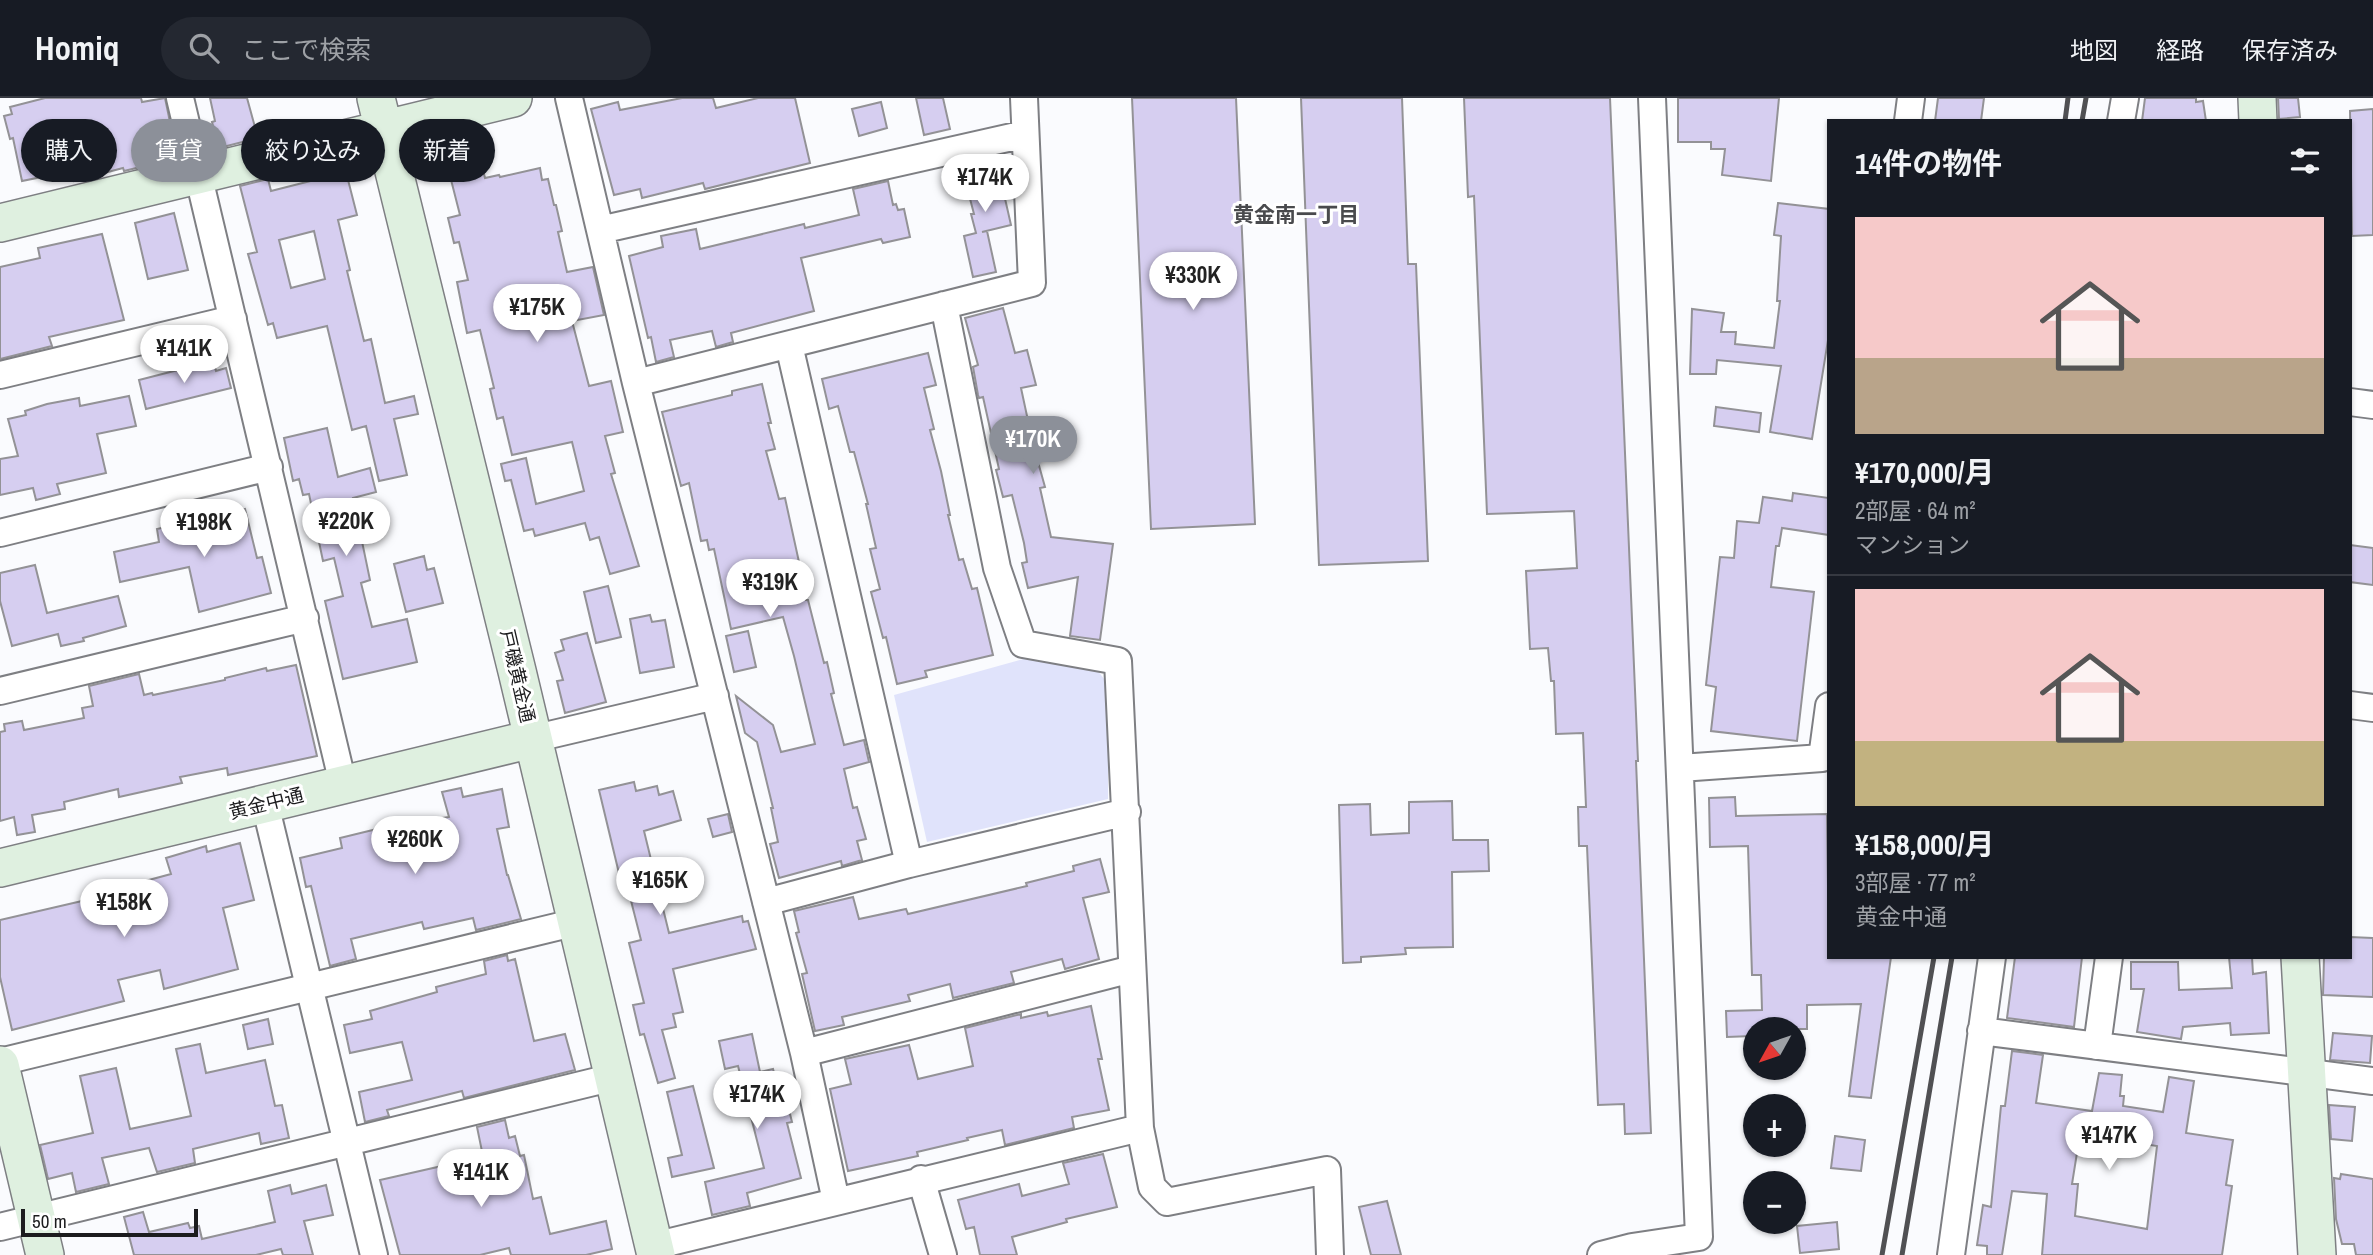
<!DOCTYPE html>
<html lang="ja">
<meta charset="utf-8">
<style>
:root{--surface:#171b24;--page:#242831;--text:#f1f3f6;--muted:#9ea1a6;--line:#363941;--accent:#8c9099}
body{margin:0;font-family:"Archivo Narrow","Noto Sans JP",sans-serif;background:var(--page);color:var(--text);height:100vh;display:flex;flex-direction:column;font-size:26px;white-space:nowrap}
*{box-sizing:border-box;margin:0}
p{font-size:23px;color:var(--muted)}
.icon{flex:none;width:38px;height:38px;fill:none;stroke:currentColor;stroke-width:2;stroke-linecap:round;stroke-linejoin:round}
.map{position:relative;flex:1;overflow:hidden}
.drawer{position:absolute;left:1827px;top:21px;width:525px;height:840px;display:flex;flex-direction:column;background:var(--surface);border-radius:0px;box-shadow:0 2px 5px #0004}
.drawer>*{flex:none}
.top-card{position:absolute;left:21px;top:21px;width:665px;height:63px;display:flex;gap:14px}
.needle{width:46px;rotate:230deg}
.fabs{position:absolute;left:1743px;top:919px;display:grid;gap:14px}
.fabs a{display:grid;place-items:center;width:63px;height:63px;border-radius:50%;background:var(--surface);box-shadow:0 2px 5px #0004;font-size:35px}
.scale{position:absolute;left:21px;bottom:18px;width:177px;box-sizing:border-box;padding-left:7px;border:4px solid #1c1c1e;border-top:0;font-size:19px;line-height:24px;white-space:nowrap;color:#1c1c1e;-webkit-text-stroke:5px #fff;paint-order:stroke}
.price{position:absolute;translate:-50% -60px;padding:0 16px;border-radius:24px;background:#fff;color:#222;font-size:23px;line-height:46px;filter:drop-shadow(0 2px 4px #0008)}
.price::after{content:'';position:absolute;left:50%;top:42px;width:21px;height:16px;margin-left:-10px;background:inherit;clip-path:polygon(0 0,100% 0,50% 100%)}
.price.active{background:var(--accent);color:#fff}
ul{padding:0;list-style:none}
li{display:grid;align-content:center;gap:14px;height:371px;padding:0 28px}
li+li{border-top:2px solid var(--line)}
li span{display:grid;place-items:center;height:217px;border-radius:0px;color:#555}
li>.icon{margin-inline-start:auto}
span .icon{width:126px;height:126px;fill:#fffc;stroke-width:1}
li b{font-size:30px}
h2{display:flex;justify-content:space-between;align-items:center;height:84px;padding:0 28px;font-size:30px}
.pill{padding:0 24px;border-radius:32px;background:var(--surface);box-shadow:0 2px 5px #0004;font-size:24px;line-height:63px}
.pill.active{background:var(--accent);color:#fff}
header{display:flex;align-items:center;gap:42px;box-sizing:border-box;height:98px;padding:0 35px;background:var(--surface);border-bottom:2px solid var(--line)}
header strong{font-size:33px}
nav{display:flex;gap:38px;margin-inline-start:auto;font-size:24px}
.search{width:490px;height:63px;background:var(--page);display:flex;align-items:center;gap:18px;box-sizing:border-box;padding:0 24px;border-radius:38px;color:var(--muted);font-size:26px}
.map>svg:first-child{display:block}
.green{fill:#e0e3fb}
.building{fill:#d6cef0;stroke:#939296;stroke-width:2;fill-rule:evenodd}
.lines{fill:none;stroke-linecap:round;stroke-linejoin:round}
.street-casing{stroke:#7e7f83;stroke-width:30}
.secondary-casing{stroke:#7e7f83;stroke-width:40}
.street{stroke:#fff;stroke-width:26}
.secondary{stroke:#dff0e0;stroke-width:37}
.rail{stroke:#505053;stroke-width:5}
.labels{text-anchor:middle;stroke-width:6;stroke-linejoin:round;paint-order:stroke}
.street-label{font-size:19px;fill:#1c1c1e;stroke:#fff}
.neighbourhood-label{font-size:21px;font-weight:bold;fill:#494a4d;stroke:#fff}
</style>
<header>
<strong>Homiq</strong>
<div class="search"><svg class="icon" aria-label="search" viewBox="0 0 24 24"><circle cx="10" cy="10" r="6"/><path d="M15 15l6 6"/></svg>ここで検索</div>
<nav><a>地図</a><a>経路</a><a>保存済み</a></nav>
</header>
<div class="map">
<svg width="2373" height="1157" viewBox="0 0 2373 1157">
<rect width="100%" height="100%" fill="#fafbfe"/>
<path class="green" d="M1027,560L1094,568L1108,586V701L927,744L894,597Z"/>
<path class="building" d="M45,0H141L142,4L165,0L170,24L149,29L157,65L124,73L123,70L74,83L71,73L22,83L13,40L10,41L4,18L12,16L10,9Z
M210,0H247L258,40L219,50L212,24L215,23Z
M682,0H713L716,10L758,0H795L810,65L705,91L703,85L642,100L640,91L614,97L591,11L618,4L620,12Z
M916,0H943L950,31L924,37Z
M1132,0H1236L1255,426L1151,431Z
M1301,0H1402L1408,166H1416L1428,463L1319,467Z
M1464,0H1610L1638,663H1636L1651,1035L1625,1036L1624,1006L1598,1007L1587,748H1579L1578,709H1586L1583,635L1556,636L1554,583H1551L1548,550L1530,551L1526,473L1577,470L1574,413L1487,416L1474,98L1468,99Z
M1678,0H1779L1771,83L1722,77L1725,51H1711V44H1678Z
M1938,0H1984L1981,23H1935Z
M2145,0H2196V4L2203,3L2206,23H2142Z
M2278,0H2298L2300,19L2279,21Z
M881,4L887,30L859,38L852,11Z
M2373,11V137L2352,138L2350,13Z
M473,31L485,80L499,77L500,79L540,70L542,82L548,81L554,107H556L562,133L558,134L567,174L593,169L604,217L572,223L589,288L611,283L623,334L605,338L615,375L611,376L639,468L610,476L599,439L590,442L585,425L535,438L533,431L524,433L511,382L505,383L501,366L526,360L536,406L584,393L572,344L512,357L503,319L497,321L490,291L494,290L480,232L467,235L457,184L468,182L459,144L454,145L448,120L460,117L447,66L452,65L446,38Z
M996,61L1011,127L982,134L987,133L996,174L973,179L964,138L976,135L971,116H974L962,70Z
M346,74L357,117L338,122L350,172L347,173L364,243L371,241L385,305L414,298L418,316L394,321L407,377L379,383L366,328L352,332L327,228L277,240L273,225L268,227L248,156L257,154L240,88L268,81L271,93ZM314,133L325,181L291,190L279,142Z
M888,83L893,107L896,106L898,112L904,111L910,139L883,145L881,141L801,160L814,213L731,235L733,244L716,249L712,233L670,242L674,259L656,264L651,239L648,240L629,158L663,149L661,138L696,131L700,151L804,126L805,130L859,117L853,91Z
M1778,105L1829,111V236L1812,341L1770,334L1781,268L1717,262L1716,276H1690L1692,211L1724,215L1721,234H1736L1735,246L1774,250L1780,203H1777L1781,138L1774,137Z
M174,115L188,172L148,181L135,125Z
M102,136L124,222L49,239L52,248L0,261V169L40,160L38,150Z
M1003,210L1015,255L1027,252L1036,287L1021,290L1033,346L1045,389L1040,390L1051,439L1113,446L1100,542L1070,538L1078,479L1028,490L1022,465L1027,464L1024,445L1012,397L1003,399L996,372L999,371L983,299L979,300L978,297L973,269L978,267L965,220Z
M928,255L936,287L924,290L934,331L930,332L941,373L950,417H948L959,462L963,461L972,491L977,490L993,557L925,573L927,579L897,586L886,539L883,540L871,494L880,491L870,451L876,450L866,406H868L854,354H850L838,308L829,311L822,281Z
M213,263L216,273L226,270L231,290L146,311L139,282Z
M762,286L771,325H768L775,351L766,353L779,401L785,400L799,464L796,465L806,502H808L824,565L827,564L834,595L831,596L844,647L864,642L869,664L844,671L853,710L857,709L866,741L857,743L862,762L842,768L841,763L779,780L770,746L778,744L771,710H773L757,644L745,635L736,598L773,627L781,654L815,646L794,558L783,519L731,531L714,451L709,452L707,442L701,443L689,385L681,388L662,314L732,297V293Z
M129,298L136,328L97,336L106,375L57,386L60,396L36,402L33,390L0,397V361L18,358L8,321L26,317L25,313L47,306L79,300L80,308Z
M1716,309L1761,315L1759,334L1714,328Z
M327,330L338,379L370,370L376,394L353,400L370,482L361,485L372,529L407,521L417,564L343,581L325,503L343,498L334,460L323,463L309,396L303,397L299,381L293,383L284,340Z
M1793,395L1829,400V437L1782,430L1779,448H1776L1771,489L1814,494L1797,643L1711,633L1716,589L1706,587L1720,459L1734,460L1737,423L1759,425L1763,399L1792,403Z
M245,411L257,460L262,459L271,495L199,514L189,469L120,484L114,454L159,444L157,431Z
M2350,447L2373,450V487L2350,484Z
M424,458L427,472L434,470L443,505L406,514L394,466Z
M35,467L47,515L118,498L126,528L83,540L84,543L61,548L58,536L12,548L0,503V475Z
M608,488L621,539L596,545L584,494Z
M650,517L652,524L665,522L674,569L640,575L630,521Z
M748,533L756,569L734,574L726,538Z
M587,535L606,604L565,615L557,583L563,582L555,555L564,552L561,542Z
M296,567L317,658L228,677L227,670L180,679L182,685L119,699L118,691L64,704L65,711L32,717L35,734L17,737L14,719L0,723V634L5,633L4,626L22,623L24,632L84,620L82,610L93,608L89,588L139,576L144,597L152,595L153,597L225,582V580L266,570L267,573Z
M634,684L636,693L657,688L659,697L673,693L681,722L644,733L669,835L742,818L743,824L748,823L756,851L673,871L683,914L673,916L676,929L662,932L675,980L658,985L644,936L640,937L633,907L644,905L629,845L641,842L628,791L623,792L599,692Z
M461,690L463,699L502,691L509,729L497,731L507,777H508L521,821L476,832L473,820L424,831L422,824L351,841L356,861L330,868L311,788L306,789L300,760L342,750L340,740L381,730L383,741L437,729L435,721L449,719L442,694Z
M1735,699L1736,718L1827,716L1829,859H1891L1871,1000L1849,998L1861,906L1807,907V931H1752V938L1727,939L1726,913L1762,912L1761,877H1752L1748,748L1710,749L1709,700Z
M1452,703L1453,742H1488L1489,773L1452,774L1453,849L1405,850L1406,856L1361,859V864L1343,865L1339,707L1370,706L1371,737L1409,735V704Z
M728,716L732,734L713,739L708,721Z
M240,745L254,802L223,810L238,871L164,891L160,872L118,882L124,903L12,932L0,879V822L125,793L123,789L171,776L166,760L206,748L207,754Z
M1100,761L1109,794L1083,800L1099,861L1065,871L1062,861L1011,874L1014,885L953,900L950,886L908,897L910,903L842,919L844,927L815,933L802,876L807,875L796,835L799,834L794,813L853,799L859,821L906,811L908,816L1027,788L1026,785L1074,773L1073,768Z
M2350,839L2373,840V899L2323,897L2324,859H2350Z
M507,857L508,863L515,861L534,943L565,936L575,972L464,1000L462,993L387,1012L389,1018L365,1024L359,994L412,982L402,944L350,955L344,927L372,921L370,913L437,894L436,889L486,876L484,863Z
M2015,859H2082L2074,929L2007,920Z
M2229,859H2252L2253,876L2266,874L2269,935L2231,937L2230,925L2183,929L2181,941L2137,934L2144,891H2131V864H2178L2179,892L2232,890Z
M1091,908L1102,961H1098L1109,1012L1072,1019L1074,1030L1005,1047L1002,1032L967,1040L968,1042L917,1054L918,1058L848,1073L830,991L851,986L845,961L909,947L918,981L973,968L965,930L1021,916V920L1047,914L1048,918Z
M268,921L273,946L248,951L243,927Z
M2333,935L2372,938L2370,965L2330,962Z
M752,936L760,974L773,971L780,997L785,996L792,1024L787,1025L801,1080L747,1095L750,1108L712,1117L705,1084L764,1070L738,968L725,971L719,943Z
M200,946L206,975L265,962L275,1008L282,1007L289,1040L261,1046L259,1035L193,1051L195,1065L157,1074L149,1050L102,1060L109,1086L76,1094L72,1075L48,1081L40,1047L93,1035L80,978L116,970L130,1031L191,1018L176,951Z
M2012,953L2043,957L2036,1005L2092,1013L2099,975L2122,977L2120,998H2124L2123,1008L2163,1014L2169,979L2194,983L2186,1035L2233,1042L2226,1087L2232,1088L2222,1157H2042L2047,1096L2012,1093L2002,1157H1987V1148L1977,1147L1983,1107L1991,1109L2001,1008H2005ZM2080,1036L2157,1048L2147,1131L2075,1118L2078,1086H2072Z
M693,988L714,1070L672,1079L668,1060L682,1057L667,994Z
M2329,1007L2355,1009L2352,1043L2331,1041Z
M505,1022L509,1040L515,1038L520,1058L524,1057L533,1101L541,1099L550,1136L606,1123L612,1151L586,1157H511L509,1150L480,1157H400L380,1082L442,1068L445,1078L485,1068L477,1029Z
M1835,1038L1865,1042L1861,1073L1831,1070Z
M1103,1056L1117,1109L1066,1121L1067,1124L1012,1139L1017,1157H980L974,1129L966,1131L958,1102L1019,1086L1022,1098L1069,1086L1063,1065Z
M2341,1076L2373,1081V1157H2356L2354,1146H2342L2336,1121L2334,1080L2340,1081Z
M290,1087L292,1096L326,1087L333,1117L304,1123L313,1157H283L281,1151L256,1157H134L124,1119L143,1114L149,1134L188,1125L190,1130L199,1128L202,1141L275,1124L268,1093Z
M1387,1103L1401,1157H1371L1359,1109Z
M1837,1124L1839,1151L1800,1155L1797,1128Z"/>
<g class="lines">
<defs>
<path id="street" d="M180,0L343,686
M569,0L636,285L804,955L836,1103
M1908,23L1911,0
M2121,23L2125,0
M600,132L1025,36
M944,207L997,470L1023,546L1118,563L1140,1030L1152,1089L1167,1104L1327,1072L1330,1157
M789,247L909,766
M0,277L233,221
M636,285L1032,185L1024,0
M2350,304L2373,307
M0,435L269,369
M0,593L305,520
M2350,607L2373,610
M532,641L715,598
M1680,670L1822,660L1829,608
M265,706L374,1157
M766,804L909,766L1127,714
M1981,933L2373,983
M2097,948L2109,859
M804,955L1132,871
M0,964L577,824
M921,1081L943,1157
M0,1129L614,979
M654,1148L1140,1030
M1632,1149L1699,1139L1652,0
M1601,1157L1632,1149L1633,1157
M1951,1157L1992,859"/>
<path id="secondary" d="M376,0L517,573L656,1157
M2257,0L2258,23
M0,125L513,0
M0,770L532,641
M2300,859L2317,1157
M0,967L45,1157"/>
</defs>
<use href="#street" class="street-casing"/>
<use href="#secondary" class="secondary-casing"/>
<use href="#street" class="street"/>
<use href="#secondary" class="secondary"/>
<path class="rail" d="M2065,23L2068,0
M2082,23L2086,0
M1882,1157L1934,859
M1902,1157L1952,859"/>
</g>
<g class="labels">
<g class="street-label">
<text transform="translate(518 578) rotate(77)" y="7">戸磯黄金通</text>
<text transform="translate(266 705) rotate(-14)" y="7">黄金中通</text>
</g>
<g class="neighbourhood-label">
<text x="1296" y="124">黄金南一丁目</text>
</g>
</g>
</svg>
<div class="fabs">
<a><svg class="needle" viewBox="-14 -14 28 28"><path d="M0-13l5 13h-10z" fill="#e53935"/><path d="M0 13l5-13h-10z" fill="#9ea1a6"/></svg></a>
<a>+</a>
<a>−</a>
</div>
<div class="scale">50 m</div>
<b class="price" style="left:985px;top:116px">¥174K</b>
<b class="price" style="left:1193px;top:214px">¥330K</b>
<b class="price" style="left:537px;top:246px">¥175K</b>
<b class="price" style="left:184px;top:287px">¥141K</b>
<b class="price active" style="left:1033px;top:378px">¥170K</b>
<b class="price" style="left:346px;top:460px">¥220K</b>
<b class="price" style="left:204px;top:461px">¥198K</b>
<b class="price" style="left:770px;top:521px">¥319K</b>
<b class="price" style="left:415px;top:778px">¥260K</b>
<b class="price" style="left:660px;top:819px">¥165K</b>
<b class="price" style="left:124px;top:841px">¥158K</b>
<b class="price" style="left:757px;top:1033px">¥174K</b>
<b class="price" style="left:2109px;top:1074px">¥147K</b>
<b class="price" style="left:481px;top:1111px">¥141K</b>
<div class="top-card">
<a class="pill">購入</a>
<a class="pill active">賃貸</a>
<a class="pill">絞り込み</a>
<a class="pill">新着</a>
</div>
<section class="drawer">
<h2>14件の物件<svg class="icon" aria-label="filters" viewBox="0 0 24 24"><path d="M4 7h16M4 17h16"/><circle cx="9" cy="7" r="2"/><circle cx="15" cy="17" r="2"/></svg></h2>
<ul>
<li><span style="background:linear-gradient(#f6c9c9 65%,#b9a48a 0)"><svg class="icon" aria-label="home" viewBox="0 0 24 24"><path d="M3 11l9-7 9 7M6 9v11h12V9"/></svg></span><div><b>¥170,000/月</b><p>2部屋 · 64 m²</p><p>マンション</p></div></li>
<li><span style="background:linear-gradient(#f6c9c9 70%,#c2b280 0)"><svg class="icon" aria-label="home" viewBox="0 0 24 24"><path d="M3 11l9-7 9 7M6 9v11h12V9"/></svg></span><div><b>¥158,000/月</b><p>3部屋 · 77 m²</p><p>黄金中通</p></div></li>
</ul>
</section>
</div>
